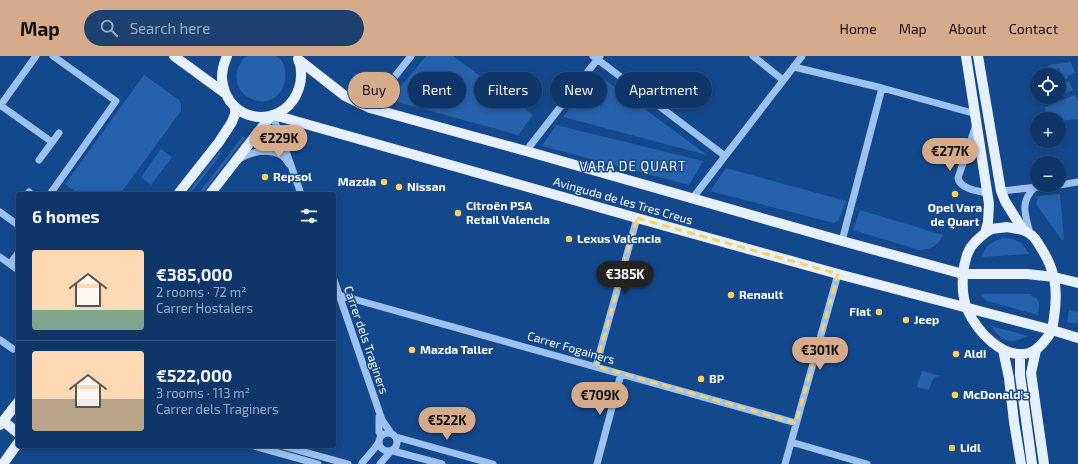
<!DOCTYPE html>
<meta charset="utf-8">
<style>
:root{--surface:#0f3669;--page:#1d4171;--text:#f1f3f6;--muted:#9babc0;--line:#2f507d;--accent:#d6ab8b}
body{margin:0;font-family:"Exo 2",sans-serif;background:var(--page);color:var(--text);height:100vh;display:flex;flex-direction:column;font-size:15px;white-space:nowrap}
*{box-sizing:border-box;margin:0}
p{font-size:13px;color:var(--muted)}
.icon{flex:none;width:22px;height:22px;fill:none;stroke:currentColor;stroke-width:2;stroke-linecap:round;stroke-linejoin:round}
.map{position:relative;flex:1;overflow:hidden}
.sheet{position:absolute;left:16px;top:136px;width:320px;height:256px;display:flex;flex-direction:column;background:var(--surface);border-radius:4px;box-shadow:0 2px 6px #0003,0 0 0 1px var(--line)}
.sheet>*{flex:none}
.hud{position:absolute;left:348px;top:16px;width:380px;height:36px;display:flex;gap:8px}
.tools{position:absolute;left:1030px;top:12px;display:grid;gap:8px}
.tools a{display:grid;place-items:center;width:36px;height:36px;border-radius:50%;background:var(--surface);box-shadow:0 2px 6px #0003,0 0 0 1px var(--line);font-size:20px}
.price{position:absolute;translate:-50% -34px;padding:0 9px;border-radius:14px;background:var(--accent);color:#111;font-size:13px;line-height:26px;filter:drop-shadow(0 1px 2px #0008)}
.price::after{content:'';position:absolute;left:50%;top:24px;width:12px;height:9px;margin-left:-6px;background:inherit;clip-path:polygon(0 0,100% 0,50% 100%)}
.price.on{background:#222;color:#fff}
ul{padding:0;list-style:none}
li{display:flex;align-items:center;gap:12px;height:100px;padding:0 16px}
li+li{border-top:1px solid var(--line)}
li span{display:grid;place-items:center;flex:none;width:112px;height:80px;border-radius:4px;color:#555}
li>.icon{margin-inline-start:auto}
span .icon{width:48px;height:48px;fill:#fffc;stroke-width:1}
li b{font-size:17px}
h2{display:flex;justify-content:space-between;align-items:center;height:48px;padding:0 16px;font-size:17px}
.chip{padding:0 14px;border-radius:18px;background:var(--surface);box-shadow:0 2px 6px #0003,0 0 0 1px var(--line);font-size:14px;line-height:36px}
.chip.on{background:var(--accent);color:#111}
header{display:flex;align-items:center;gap:24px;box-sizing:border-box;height:56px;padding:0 20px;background:var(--accent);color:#111}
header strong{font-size:19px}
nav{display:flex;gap:22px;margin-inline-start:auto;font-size:14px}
.search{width:280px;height:36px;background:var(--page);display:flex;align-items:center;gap:10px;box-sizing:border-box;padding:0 14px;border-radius:22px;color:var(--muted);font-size:15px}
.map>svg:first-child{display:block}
.green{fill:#2661ab}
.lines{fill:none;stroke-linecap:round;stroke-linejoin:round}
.minor{stroke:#9dc2f0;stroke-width:7}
.major{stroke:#e6f0ff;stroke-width:10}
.marked{fill:none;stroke:#ffd15c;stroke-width:3;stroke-dasharray:8 5;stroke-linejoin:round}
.poi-dot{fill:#ffd15c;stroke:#14488c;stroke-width:1.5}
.labels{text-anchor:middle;stroke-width:3;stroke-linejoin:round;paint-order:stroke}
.poi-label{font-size:12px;font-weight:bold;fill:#fff;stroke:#14488c;text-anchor:start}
.street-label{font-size:12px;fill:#fff;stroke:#14488c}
.neighbourhood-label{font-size:13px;letter-spacing:1px;fill:#fff;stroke:#14488c}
</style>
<header>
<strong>Map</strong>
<div class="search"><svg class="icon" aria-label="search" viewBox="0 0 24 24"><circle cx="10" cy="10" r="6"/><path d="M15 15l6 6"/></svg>Search here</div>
<nav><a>Home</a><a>Map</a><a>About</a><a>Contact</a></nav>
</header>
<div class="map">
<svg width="1078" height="408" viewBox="0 0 1078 408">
<rect width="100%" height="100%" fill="#14488c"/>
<path class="green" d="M247,0C253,0 270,0 275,0C287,3 288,26 281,35C265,58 228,39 238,12C240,7 243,3 247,0Z
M426,0H453L533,59L518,79L390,44Z
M1071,6L1075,17L1068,20V22L1064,24L1059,12L1051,15L1048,9Z
M596,17L707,99L563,61Z
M144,19L179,44L181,47V55L120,138H79L65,128Z
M1069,25L1073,34L1059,40V30Z
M1075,39L1078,46V63L1059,65V63H1047L1045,51Z
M556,69L703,105L689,129L542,90Z
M243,80L245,82L202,138H198Z
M161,93L172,101L151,129L141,121Z
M220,95L222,97L190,138H187Z
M726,112L846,145L839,164L834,167L710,135Z
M1060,138L1064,184H1062L1036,148L1038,140Z
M860,154L943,179C937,191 932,193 919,194L853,174Z
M1003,182C1017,183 1022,185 1029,198L982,201C985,189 993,185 1003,182Z
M983,238H1029L1037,243L1039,247V251L1038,259L987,245L981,240V239Z
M1069,254L1078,256V262L1076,268L1067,266Z
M991,270L1028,280C1010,289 1002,286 991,270Z
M922,315L941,320C932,319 932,327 929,334L917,331Z"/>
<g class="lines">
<path class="minor" d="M593,0L725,100
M753,0L783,24
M794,11L882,32L976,58
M350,40L377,43L411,0
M0,49L52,86
M0,50L36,0
M270,60L275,66L280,78L301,138
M976,69L958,122C960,133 978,135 987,137
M526,95L600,0
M239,103C254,94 279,90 289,108
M39,104L59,77
M1059,129L1078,126
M1001,135L1057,129
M29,136L31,138
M50,138L116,45L53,0
M692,143L802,0
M0,156L18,169
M1030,178C1026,160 1019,147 1034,132
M842,185L882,32
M0,201L18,214
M10,208L18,197
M334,224L382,364L391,377
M339,239L796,367
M0,284L13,293
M596,310L637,162
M379,361V376L381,380
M379 386a9 9 0 1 1 18 0a9 9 0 1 1-18 0Z
M396,381L493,408
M791,386L867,408
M254,390L318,408
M283,390L348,408
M393,395L442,408
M362,407L374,393L379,386
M380,408L390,396
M597,408L621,318
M785,408L838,218"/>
<path class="major" d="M174,0L226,38
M227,0C224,7 222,14 222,21C222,25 223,29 224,33C236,71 287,70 299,32C302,23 302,11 298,3
M966,0L989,148L988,166L985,177
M978,0L1001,135L1005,145L1023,174
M299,4L345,40L370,52L526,95L842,185L963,218H1027L1054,221L1078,227
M274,59L637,162L838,218L1052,274L1078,282
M178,138L219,86L232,66L235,58V51
M210,138L270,61
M1007,171C1015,173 1024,173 1030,178C1035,181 1038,187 1041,192C1056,215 1058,235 1054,262C1053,267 1053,272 1051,276C1046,284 1039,294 1029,297C1002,304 977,275 967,253C962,240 962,224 964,211C966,201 968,193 975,186C980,181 985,176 992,173C997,172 1002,172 1007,171Z
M1003,294L1009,322L1014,366L1021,408
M1036,294L1031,317L1044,408
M1020,298V319L1032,408
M3,365L18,377
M0,369L18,346
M3,408L18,387"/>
</g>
<path class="marked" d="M637,162L838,218L796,367L596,310Z"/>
<g class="poi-dot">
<circle cx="265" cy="121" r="4"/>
<circle cx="384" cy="126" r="4"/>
<circle cx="399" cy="131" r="4"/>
<circle cx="955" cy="138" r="4"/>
<circle cx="458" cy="157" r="4"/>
<circle cx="569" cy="183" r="4"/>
<circle cx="731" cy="239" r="4"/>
<circle cx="879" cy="256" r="4"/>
<circle cx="906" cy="264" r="4"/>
<circle cx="412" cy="294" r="4"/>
<circle cx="956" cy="298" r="4"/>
<circle cx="701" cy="323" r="4"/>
<circle cx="955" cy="339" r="4"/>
<circle cx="952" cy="392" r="4"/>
</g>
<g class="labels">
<g class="poi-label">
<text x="273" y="125">Repsol</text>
<text x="376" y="130" text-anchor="end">Mazda</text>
<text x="407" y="135">Nissan</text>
<text x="466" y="154">Citroën PSA<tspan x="466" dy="14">Retail Valencia</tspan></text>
<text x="955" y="156" text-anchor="middle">Opel Vara<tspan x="955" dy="14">de Quart</tspan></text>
<text x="577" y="187">Lexus Valencia</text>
<text x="739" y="243">Renault</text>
<text x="871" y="260" text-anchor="end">Fiat</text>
<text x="914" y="268">Jeep</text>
<text x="420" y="298">Mazda Taller</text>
<text x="964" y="302">Aldi</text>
<text x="709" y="327">BP</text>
<text x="963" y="343">McDonald's</text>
<text x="960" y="396">Lidl</text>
</g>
<g class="street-label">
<text transform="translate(623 145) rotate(16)" y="4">Avinguda de les Tres Creus</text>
<text transform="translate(366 284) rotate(71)" y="4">Carrer dels Traginers</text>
<text transform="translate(571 292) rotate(16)" y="4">Carrer Fogainers</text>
</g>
<g class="neighbourhood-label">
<text x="633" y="115">VARA DE QUART</text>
</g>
</g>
</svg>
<div class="tools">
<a><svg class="icon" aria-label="locate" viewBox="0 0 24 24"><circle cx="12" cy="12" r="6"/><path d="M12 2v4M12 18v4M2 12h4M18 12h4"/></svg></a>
<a>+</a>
<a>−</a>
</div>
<b class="price" style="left:279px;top:103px">€229K</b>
<b class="price" style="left:950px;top:116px">€277K</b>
<b class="price on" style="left:625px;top:239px">€385K</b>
<b class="price" style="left:820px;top:315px">€301K</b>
<b class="price" style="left:600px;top:360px">€709K</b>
<b class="price" style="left:447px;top:385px">€522K</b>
<div class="hud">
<a class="chip on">Buy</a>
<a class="chip">Rent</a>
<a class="chip">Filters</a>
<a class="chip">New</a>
<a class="chip">Apartment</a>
</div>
<section class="sheet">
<h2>6 homes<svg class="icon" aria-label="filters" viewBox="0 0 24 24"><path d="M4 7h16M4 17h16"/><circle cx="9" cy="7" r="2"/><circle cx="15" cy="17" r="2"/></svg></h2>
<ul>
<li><span style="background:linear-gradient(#ffd9b3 75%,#7fa58c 0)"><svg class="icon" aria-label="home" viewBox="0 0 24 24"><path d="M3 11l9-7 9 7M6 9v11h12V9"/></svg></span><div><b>€385,000</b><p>2 rooms · 72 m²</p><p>Carrer Hostalers</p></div></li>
<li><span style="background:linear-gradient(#ffd9b3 60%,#b9a48a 0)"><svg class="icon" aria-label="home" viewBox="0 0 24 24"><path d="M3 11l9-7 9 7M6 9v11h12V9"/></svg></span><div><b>€522,000</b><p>3 rooms · 113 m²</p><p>Carrer dels Traginers</p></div></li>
</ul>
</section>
</div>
